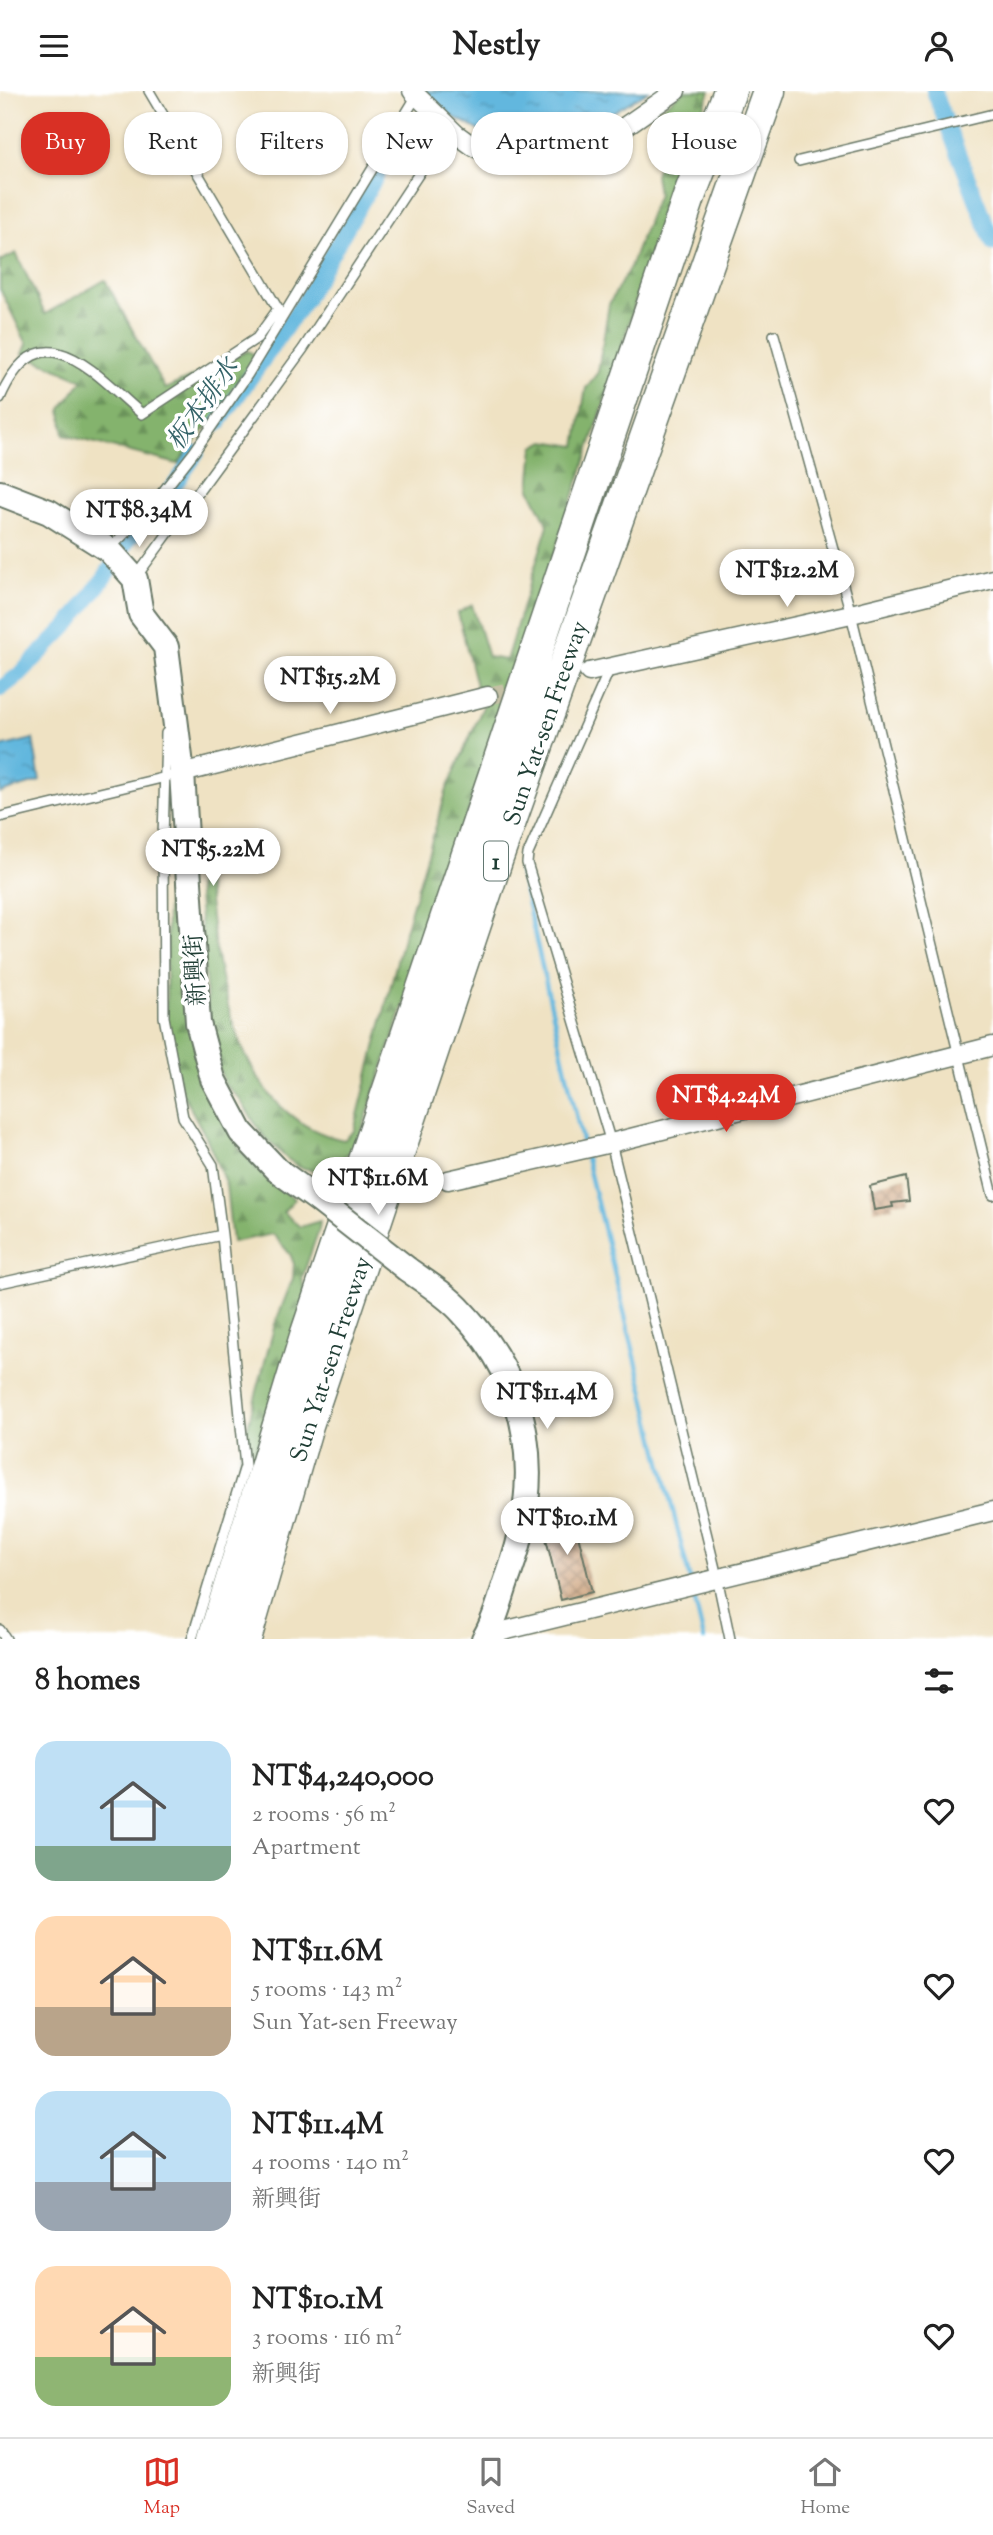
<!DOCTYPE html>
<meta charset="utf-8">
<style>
:root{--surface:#fff;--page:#f6f6f6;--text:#222;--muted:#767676;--line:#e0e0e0;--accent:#d93025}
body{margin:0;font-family:"Sorts Mill Goudy","Noto Serif TC",serif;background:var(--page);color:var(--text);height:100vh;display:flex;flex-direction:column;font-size:26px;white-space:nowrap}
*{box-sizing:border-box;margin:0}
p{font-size:23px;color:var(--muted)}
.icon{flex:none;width:38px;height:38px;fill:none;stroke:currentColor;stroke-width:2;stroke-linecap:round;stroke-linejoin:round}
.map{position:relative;height:1548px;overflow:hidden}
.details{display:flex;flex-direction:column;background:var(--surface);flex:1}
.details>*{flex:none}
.banner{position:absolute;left:21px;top:21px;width:952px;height:63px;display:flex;gap:14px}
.price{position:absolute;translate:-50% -60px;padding:0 16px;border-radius:24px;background:#fff;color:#222;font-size:23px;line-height:46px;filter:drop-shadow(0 2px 4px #0008)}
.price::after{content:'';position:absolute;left:50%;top:42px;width:21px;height:16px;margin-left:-10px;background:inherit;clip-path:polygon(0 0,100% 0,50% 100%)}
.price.active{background:var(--accent);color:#fff}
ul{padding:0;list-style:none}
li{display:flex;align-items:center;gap:21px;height:175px;padding:0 35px}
li span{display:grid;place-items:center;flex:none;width:196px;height:140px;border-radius:21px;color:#555}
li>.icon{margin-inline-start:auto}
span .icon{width:84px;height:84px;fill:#fffc;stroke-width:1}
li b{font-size:30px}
h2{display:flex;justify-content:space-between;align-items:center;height:84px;padding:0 35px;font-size:30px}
.tag{padding:0 24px;border-radius:28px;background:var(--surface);box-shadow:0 2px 5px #0004;font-size:24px;line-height:63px}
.tag.active{background:var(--accent);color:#fff}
header{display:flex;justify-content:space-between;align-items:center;height:91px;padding:0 35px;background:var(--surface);font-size:32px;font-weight:700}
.tab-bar{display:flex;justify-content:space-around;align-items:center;height:98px;border-top:2px solid var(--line);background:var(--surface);font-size:19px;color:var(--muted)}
.tab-bar a{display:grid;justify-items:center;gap:4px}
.tab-bar .active{color:var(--accent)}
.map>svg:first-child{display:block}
.forest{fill:url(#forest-firs);stroke:#527850;stroke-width:2}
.water{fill:url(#water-ripples);stroke:#407a89;stroke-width:2}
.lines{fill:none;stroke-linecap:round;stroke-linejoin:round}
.stream{stroke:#62b7de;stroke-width:4.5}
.canal{stroke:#62b7de;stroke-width:16}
.building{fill:url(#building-cross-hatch)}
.street-tunnel{stroke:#c5c1a6;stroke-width:18;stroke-dasharray:18 9;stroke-linecap:butt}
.lane-casing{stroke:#687766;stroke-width:12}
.street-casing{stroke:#687766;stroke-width:21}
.secondary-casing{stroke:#687766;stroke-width:28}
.highway-casing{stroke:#687766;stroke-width:35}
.lane{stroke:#fff;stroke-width:9}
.street{stroke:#fff;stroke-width:18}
.secondary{stroke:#fff;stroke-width:24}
.highway{stroke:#fff;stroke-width:32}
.secondary-bridge-casing{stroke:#687766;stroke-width:28;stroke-linecap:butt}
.secondary-bridge{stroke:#fff;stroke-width:24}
.labels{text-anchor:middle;stroke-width:7;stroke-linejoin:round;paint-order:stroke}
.shield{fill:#fff;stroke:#627771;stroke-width:2}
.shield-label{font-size:23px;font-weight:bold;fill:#1f3d34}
.street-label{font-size:24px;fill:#1f3d34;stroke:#fff}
.water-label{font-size:26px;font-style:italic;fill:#336267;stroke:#fff}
</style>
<header><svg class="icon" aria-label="menu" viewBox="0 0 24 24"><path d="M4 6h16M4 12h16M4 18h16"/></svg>Nestly<svg class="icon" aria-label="person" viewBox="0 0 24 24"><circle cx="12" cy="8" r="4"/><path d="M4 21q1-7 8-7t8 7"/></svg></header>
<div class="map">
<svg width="993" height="1548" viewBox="0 0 993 1548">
<defs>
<pattern id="forest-firs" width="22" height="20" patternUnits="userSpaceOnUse" patternTransform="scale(1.75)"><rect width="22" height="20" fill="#84b36d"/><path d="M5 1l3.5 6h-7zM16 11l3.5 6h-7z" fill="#6b935a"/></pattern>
<pattern id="water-ripples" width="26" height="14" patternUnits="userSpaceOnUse" patternTransform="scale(1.75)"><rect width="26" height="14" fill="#62b7de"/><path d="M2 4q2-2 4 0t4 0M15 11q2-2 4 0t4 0" fill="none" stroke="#5096b5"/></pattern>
<pattern id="building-cross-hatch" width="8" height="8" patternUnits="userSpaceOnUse" patternTransform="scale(1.75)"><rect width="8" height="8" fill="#d2ac89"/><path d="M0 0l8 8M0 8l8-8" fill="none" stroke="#aa8d71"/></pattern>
</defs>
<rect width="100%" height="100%" fill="#fff"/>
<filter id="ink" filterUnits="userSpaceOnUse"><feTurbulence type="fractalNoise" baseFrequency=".0143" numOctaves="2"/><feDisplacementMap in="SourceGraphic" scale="14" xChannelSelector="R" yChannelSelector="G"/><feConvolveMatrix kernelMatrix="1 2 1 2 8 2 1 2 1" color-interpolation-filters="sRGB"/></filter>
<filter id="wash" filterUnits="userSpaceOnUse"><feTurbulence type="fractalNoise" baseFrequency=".00686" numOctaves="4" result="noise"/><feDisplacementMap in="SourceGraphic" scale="28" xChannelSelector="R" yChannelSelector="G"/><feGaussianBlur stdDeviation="1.57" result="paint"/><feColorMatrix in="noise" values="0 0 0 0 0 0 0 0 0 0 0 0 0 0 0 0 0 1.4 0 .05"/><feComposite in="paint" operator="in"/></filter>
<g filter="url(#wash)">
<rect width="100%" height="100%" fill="#efe2c3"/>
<path class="forest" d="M683,0H710L637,205L611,292L356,1057L343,1066L335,1084L299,1076L285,1066L261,1042L239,1007L225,994L211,954L193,748L203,760C215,857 224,1025 344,1049L354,1040L402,850L447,698L487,607L478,603L458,522L472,514L488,566L506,569L548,434L530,398L534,356L545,350L576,355L586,297L598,281L609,213L630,176L658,103L655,83L670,45L656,22Z
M16,162L45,223L105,189L165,298L248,260L260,267L178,373L64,344L61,318L83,289L23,263L27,253L0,198V170Z
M180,780L211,1004C232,1054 250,1077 295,1108L283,1121L300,1136L320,1130L319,1138L302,1187L307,1205L252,1377L238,1371L275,1233L293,1187L294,1173L290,1163L273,1143L232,1151L226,1094L207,1048L183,1003L166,943L167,800Z"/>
<path class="water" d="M424,0H648L580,41L505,53L444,21Z
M33,648L40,690L0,702V656Z"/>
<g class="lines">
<path class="stream" d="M520,779L583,1054
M585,1063L690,1489
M692,1498L704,1548"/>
<path class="canal" d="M934,0L993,152
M218,333L305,209L409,29
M0,598L19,584L70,532L104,487L129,448L169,402L197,362"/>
</g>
<g id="blocks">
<path class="building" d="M906,1086L909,1110L892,1112L893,1116L874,1119L870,1095Z
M573,1423L592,1501L561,1509L542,1431Z"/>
</g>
</g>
<g filter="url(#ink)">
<use href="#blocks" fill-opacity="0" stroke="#687766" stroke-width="2"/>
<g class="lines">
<path class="street-tunnel" d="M488,605L528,596"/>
<defs>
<path id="lane" d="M799,70L993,23
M774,244L851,523L993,1104
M0,307C40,215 94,282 142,323L257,247L278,218L149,0
M109,458L147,421L194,361L248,283L416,6
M136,486L303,258L449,37
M610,577L528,763L527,772L611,1052L717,1486L730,1548
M166,642L163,747L164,926L183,1026L213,1074L222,1144L245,1375L192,1548
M0,726L170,685
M0,1192L222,1144
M0,1539L6,1548"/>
<path id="street" d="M412,0L456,43L474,56L498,67L533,71L588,61L676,0
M589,581L851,523L993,488
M182,682L488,605
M448,1089L611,1052L993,955
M487,1544L993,1420"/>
<path id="secondary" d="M0,402L49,421L109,459L135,488L141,523L166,556L182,682L198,932L213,988L241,1041L277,1079L320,1110
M407,1178C425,1191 447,1204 462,1221C533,1295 543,1389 509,1483C501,1504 496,1529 484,1548"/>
<path id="highway" d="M214,1548L306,1245L690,103L730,0
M245,1548L307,1334L497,767L769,0"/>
</defs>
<use href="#lane" class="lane-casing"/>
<use href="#street" class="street-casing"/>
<use href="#secondary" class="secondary-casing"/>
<use href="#highway" class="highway-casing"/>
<use href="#lane" class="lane"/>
<use href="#street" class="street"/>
<use href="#secondary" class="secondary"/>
<use href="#highway" class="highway"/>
<defs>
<path id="secondary-bridge" d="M320,1110L407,1178"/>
</defs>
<use href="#secondary-bridge" class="secondary-bridge-casing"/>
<use href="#secondary-bridge" class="secondary-bridge"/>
</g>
</g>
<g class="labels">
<rect class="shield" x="484" y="750.5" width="24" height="39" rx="5"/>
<g class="shield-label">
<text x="496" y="778">1</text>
</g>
<g class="street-label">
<text transform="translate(545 632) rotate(-71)" y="8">Sun Yat-sen Freeway</text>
<text transform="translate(195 879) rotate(-93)" y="8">新興街</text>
<text transform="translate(330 1268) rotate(-72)" y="8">Sun Yat-sen Freeway</text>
</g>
<g class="water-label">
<text transform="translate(202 313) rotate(-55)" y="9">板本排水</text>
</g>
</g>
</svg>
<b class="price" style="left:139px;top:458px">NT$8.34M</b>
<b class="price" style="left:787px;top:518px">NT$12.2M</b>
<b class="price" style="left:330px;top:625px">NT$15.2M</b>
<b class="price" style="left:213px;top:797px">NT$5.22M</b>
<b class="price active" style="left:726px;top:1043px">NT$4.24M</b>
<b class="price" style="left:378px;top:1126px">NT$11.6M</b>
<b class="price" style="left:547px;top:1340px">NT$11.4M</b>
<b class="price" style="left:567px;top:1466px">NT$10.1M</b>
<div class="banner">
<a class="tag active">Buy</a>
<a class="tag">Rent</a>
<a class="tag">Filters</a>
<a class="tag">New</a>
<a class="tag">Apartment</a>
<a class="tag">House</a>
</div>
</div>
<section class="details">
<h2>8 homes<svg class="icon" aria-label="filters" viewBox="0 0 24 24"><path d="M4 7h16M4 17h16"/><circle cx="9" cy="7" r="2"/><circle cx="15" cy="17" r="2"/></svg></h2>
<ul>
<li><span style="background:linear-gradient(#bfe0f5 75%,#7fa58c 0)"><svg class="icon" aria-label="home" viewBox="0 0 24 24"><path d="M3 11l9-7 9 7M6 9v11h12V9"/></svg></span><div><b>NT$4,240,000</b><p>2 rooms · 56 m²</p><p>Apartment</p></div><svg class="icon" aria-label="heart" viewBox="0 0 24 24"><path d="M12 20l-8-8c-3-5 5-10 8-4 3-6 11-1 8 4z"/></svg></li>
<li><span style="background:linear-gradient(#ffd9b3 65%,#b9a48a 0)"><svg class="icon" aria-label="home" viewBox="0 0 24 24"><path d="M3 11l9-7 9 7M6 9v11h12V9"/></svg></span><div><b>NT$11.6M</b><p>5 rooms · 143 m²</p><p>Sun Yat-sen Freeway</p></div><svg class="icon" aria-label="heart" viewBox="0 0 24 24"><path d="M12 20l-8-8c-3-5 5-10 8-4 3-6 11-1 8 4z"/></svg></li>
<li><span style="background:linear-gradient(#bfe0f5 65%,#9aa5b1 0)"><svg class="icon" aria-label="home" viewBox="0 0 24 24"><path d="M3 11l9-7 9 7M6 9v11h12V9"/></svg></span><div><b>NT$11.4M</b><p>4 rooms · 140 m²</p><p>新興街</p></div><svg class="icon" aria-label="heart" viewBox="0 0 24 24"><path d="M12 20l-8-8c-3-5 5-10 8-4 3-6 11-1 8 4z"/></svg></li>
<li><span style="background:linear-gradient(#ffd9b3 65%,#8fb573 0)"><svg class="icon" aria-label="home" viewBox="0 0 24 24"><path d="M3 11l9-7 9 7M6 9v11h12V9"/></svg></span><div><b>NT$10.1M</b><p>3 rooms · 116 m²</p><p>新興街</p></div><svg class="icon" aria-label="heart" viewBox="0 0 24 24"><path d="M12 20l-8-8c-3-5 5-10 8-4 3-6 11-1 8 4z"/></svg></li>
</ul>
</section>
<nav class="tab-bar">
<a class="active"><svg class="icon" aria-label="map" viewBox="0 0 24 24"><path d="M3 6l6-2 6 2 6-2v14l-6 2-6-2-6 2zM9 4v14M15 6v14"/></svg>Map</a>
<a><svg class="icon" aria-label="saved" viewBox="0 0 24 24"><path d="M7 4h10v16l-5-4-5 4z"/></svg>Saved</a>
<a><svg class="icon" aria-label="home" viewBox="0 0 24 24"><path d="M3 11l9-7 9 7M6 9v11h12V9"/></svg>Home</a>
</nav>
